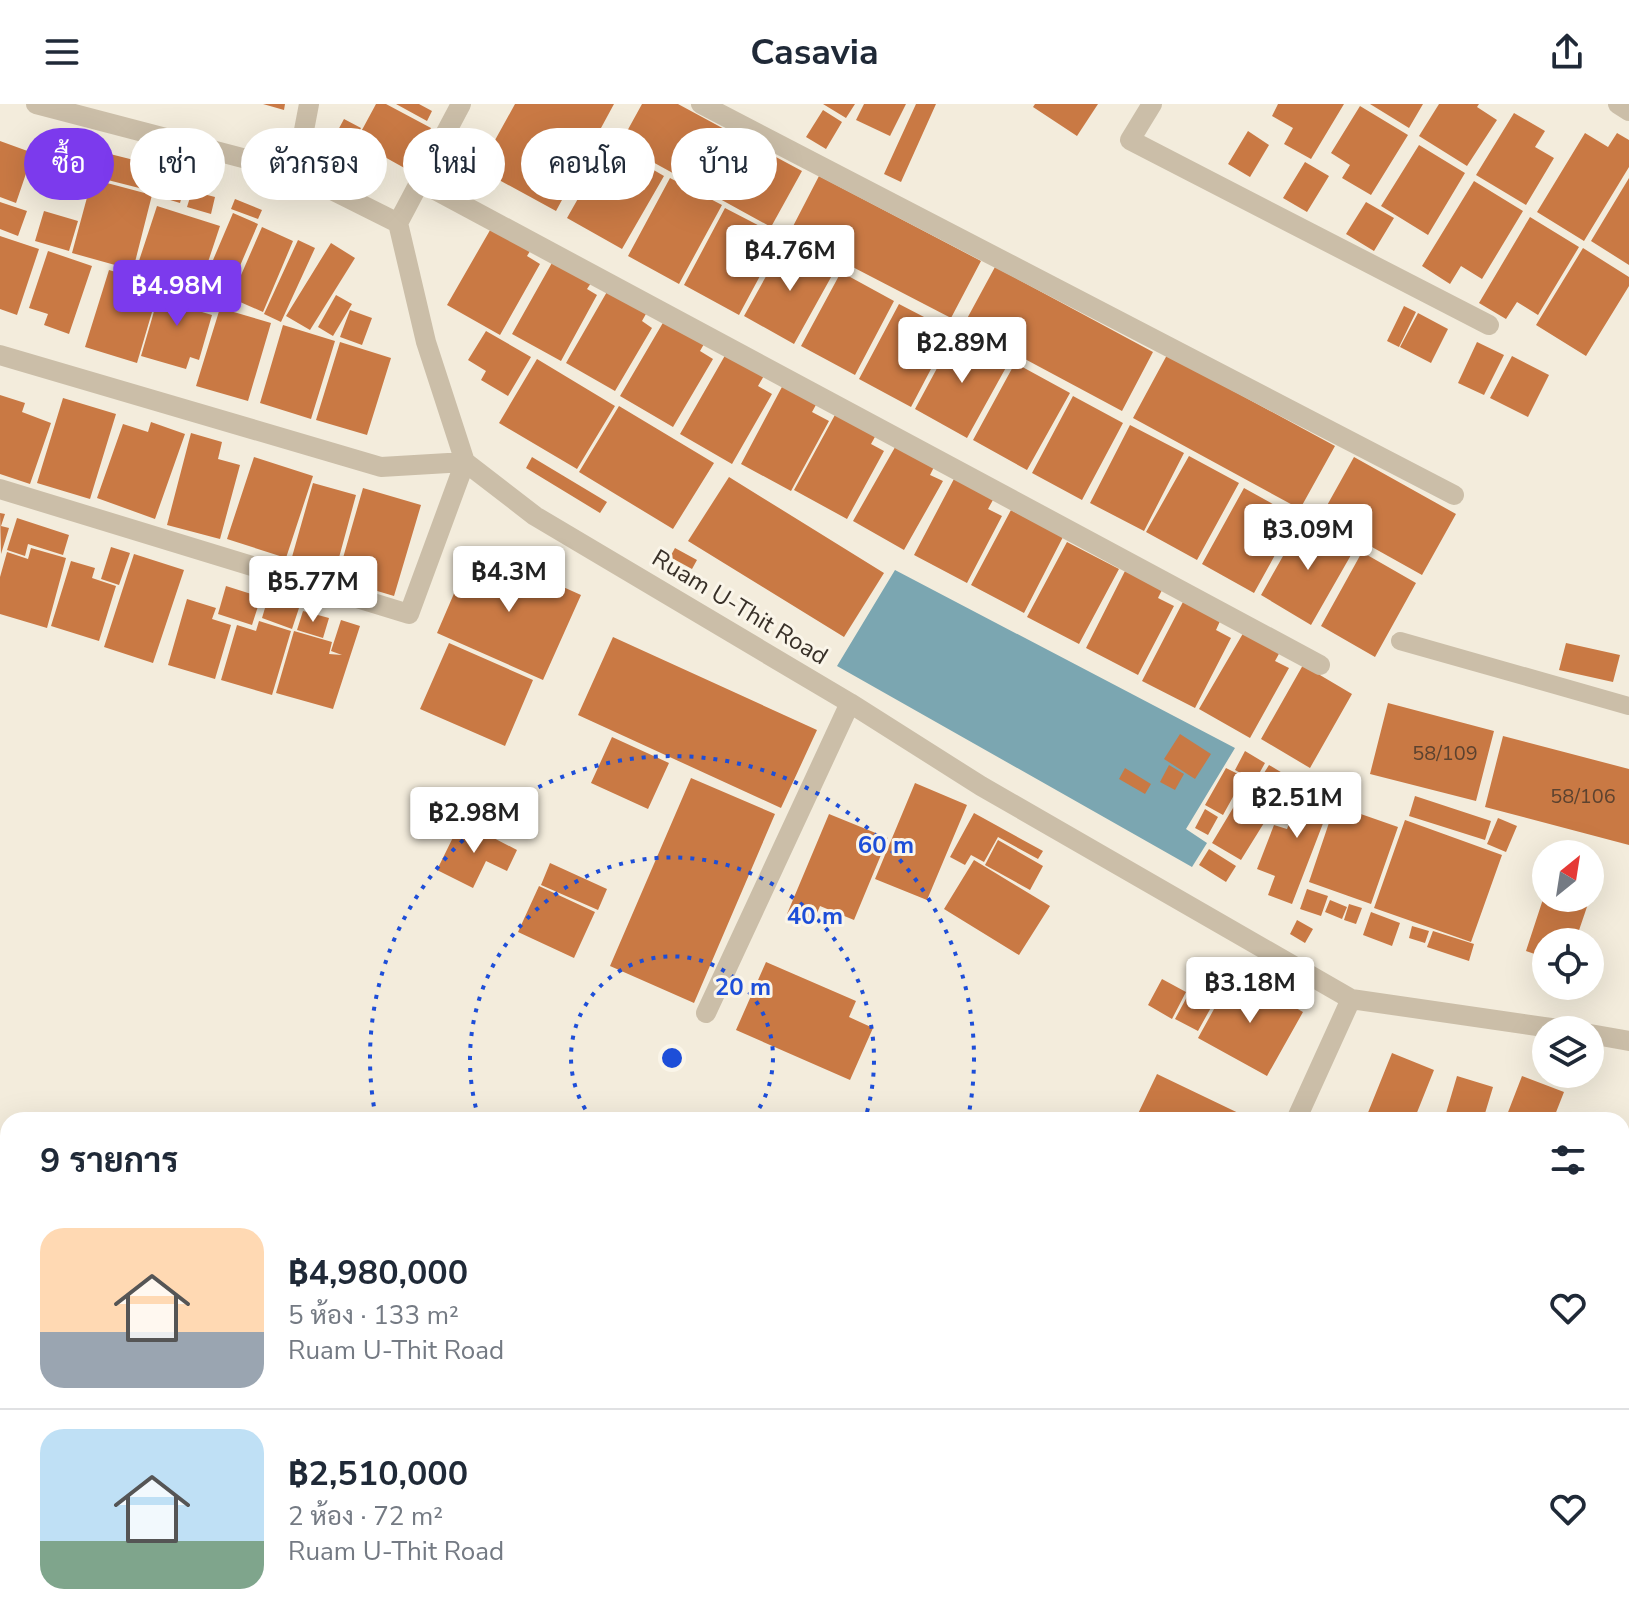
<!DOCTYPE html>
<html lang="th">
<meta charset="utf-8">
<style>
:root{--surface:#fff;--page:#f6f6f7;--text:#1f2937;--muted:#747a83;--line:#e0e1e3;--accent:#7c3aed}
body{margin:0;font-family:"Nunito Sans",Sarabun,sans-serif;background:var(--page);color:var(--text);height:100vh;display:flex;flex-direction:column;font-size:30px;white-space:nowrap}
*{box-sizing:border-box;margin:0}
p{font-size:26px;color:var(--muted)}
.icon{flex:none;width:44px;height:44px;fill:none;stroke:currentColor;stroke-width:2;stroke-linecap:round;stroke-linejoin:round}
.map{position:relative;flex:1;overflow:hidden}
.side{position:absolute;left:0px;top:1008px;width:1630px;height:512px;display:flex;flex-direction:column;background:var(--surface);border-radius:24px 24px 0 0;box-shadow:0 8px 32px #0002}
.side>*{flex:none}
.hud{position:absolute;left:24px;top:24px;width:800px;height:72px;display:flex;gap:16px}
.needle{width:52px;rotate:30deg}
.buttons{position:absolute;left:1532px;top:736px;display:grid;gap:16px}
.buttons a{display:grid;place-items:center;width:72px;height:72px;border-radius:50%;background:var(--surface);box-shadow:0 8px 32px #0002;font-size:40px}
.price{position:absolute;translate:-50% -68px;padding:0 18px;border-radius:8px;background:#fff;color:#222;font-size:26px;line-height:52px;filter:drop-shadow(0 2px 4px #0008)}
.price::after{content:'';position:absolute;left:50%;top:48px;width:24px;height:18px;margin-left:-12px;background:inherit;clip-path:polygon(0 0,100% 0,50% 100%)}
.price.active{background:var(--accent);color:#fff}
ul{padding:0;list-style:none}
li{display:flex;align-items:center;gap:24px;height:200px;padding:0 40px}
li+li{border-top:2px solid var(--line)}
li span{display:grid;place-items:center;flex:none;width:224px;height:160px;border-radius:24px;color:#555}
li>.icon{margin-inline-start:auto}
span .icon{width:96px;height:96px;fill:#fffc;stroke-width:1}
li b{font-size:34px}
h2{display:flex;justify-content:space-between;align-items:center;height:96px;padding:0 40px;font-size:34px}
.pill{padding:0 28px;border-radius:36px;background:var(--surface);box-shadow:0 8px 32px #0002;font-size:28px;line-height:72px}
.pill.active{background:var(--accent);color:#fff}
header{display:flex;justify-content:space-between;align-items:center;height:104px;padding:0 40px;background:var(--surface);font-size:36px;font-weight:700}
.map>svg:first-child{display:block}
.water{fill:#7ba6b1}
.building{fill:#c97944}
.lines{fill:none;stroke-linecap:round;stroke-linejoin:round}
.lane{stroke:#cbbea8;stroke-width:18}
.street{stroke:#cbbea8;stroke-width:20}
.ring{fill:none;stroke:#1d4ed8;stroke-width:4;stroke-dasharray:4 8}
.labels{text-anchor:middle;stroke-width:6;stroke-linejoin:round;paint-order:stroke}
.number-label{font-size:20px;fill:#5c422f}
.street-label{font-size:24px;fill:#383028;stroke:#faf5e9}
.centre{fill:#1d4ed8;stroke:#faf5e9;stroke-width:4}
.ring-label{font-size:24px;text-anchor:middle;font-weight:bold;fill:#1d4ed8;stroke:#faf5e9;stroke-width:6;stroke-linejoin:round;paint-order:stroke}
</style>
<header><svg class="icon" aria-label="menu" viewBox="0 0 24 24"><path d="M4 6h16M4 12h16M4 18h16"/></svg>Casavia<svg class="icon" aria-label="share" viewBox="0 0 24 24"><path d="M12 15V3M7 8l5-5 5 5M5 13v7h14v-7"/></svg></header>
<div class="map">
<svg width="1629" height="1520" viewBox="0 0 1629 1520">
<rect width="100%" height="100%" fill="#f3ecdc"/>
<path class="water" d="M895,466L1235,644L1186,725L1207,739L1192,763L837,562Z"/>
<path class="building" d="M263,0H285L284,6Z
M376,0H386L431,24L408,66L356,37Z
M396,0H419L432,7L427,17Z
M515,0H614L556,107L479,65Z
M642,0H678L802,67L771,123L620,40Z
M823,0H855L846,14Z
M864,0H906L890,32L856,16Z
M916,0H936L901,78L884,70Z
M1035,0H1098L1077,32L1033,3Z
M1278,0H1344L1311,55L1284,40L1293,24L1272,12Z
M1370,0H1423L1409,24Z
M1439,0H1479L1477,3L1497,16L1467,62L1419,32Z
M1360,2L1408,31L1371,91L1342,74L1350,61L1331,49Z
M823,6L842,18L826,45L806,33Z
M1514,9L1545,27L1535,43L1554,54L1526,101L1476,71Z
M344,15L361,24L348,50L330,41Z
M1248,27L1269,41L1250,73L1228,60Z
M1585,29L1608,43L1617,29L1629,36V63L1584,137L1537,108Z
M0,37L33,49L16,99L0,93Z
M609,40L664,72L622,145L567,114Z
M1419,41L1465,69L1428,131L1381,102Z
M98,47L158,62L151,87L92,72Z
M1305,58L1329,72L1307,108L1283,94Z
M819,72L981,157L951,214L789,130Z
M670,74L722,101L679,180L628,152Z
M1629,74V161L1591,137Z
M92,75L152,91L133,166L72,149Z
M1474,77L1523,107L1482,175L1461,162L1450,180L1422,162Z
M161,78L184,85L180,99L157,92Z
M192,87L215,93L211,110L187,103Z
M235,95L262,106L258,115L231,105Z
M0,98L27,107L18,132L0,125Z
M1366,98L1394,114L1374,147L1346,130Z
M157,102L220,122L201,179L176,171L173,181L135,169Z
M725,104L781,133L739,211L684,181Z
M44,107L78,117L69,147L35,137Z
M233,109L258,120L224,199L199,189Z
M1530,113L1579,143L1538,211L1517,198L1506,215L1479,199Z
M493,121L532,144L527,152L540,160L500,231L447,201Z
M262,123L293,137L263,208L231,194Z
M0,132L39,145L17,211L0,205Z
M298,136L315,144L281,218L264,210Z
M785,138L835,166L794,240L744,212Z
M331,139L355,154L310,226L286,212Z
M1583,144L1629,173V182L1586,252L1536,221Z
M48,147L92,162L69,230L44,221L48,210L29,204Z
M553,157L591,179L587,185L597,191L561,257L512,230Z
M995,163L1153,248L1122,307L963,222Z
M109,166L160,181L137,259L85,243Z
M841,168L894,197L855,271L801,242Z
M162,180L206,193L202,208L212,211L199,256L190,253L186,265L141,252Z
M608,186L647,208L642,217L652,224L615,287L566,259Z
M336,191L352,200L333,232L318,223Z
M899,200L951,227L911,303L859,275Z
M1404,202L1416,208L1399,243L1387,237Z
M220,204L271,219L248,297L196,282Z
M350,206L372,214L362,241L340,233Z
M1418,209L1448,225L1431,259L1400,243Z
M664,217L704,240L700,247L713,255L673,323L620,292Z
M283,221L335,237L311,315L260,299Z
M486,227L531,253L508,292L481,276L486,267L468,256Z
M956,229L1009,258L967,334L915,305Z
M340,238L391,254L367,331L316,316Z
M1477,238L1504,251L1484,291L1458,279Z
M727,248L765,270L758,282L772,290L732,360L680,330Z
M1167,251L1335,342L1300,405L1133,314Z
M1512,252L1549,271L1528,313L1490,294Z
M537,255L615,302L577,365L499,319Z
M1015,259L1070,289L1027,366L973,336Z
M783,281L817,299L812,308L829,317L791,387L741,360Z
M0,291L25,299L22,308L51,319L30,380L0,370Z
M1073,292L1123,319L1082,396L1032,369Z
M63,294L116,310L90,395L37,379Z
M619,302L714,359L673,425L579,368Z
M836,309L876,331L871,340L884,347L847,415L794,386Z
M151,318L185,330L155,415L97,394L123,320L148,328Z
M1130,321L1184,349L1144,427L1090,399Z
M191,329L222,338L218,355L240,361L220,435L167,421Z
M898,338L936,359L930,371L943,377L904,446L853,417Z
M1189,352L1239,379L1197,456L1146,428Z
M254,353L313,372L286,454L227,435Z
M532,353L607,398L600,409L526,364Z
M1354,353L1456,410L1422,471L1320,414Z
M729,373L884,469L844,533L688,437Z
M955,373L994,394L988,405L1002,412L967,479L914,451Z
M313,379L356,391L334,472L290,460Z
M363,384L421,401L394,492L337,475Z
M1244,384L1296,413L1254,489L1202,460Z
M1011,406L1063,433L1024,509L971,481Z
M0,409L5,410L1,422L9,424L1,450Z
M17,414L69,431L63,451L28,440L25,452L7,446Z
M1304,415L1355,444L1311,521L1261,491Z
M1067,438L1119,465L1079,540L1027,513Z
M111,443L130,449L119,481L101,475Z
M474,443L581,491L543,576L437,529Z
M31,444L66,454L47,524L0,510V473L7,448L28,455Z
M675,444L697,456L692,465L670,453Z
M1362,448L1416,479L1375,553L1321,522Z
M134,450L184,466L153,559L104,543Z
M71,457L95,464L92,474L116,482L99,537L51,522Z
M1125,467L1162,486L1158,494L1174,502L1138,571L1086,544Z
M226,482L261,493L252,521L218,510Z
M268,494L299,504L292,525L262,514Z
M187,495L216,504L212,515L231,521L215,575L168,561Z
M1184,496L1221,515L1216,526L1231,534L1195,604L1142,577Z
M303,507L329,514L323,534L297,526Z
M341,516L360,522L333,605L276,589L294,527L332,538L329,550L342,551L331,547Z
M259,517L291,527L272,591L221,576L237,521L256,527Z
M1245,526L1281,546L1275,557L1289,564L1250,634L1199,605Z
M613,533L817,626L781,704L578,611Z
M449,539L533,576L505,642L420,605Z
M1566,539L1620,551L1613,578L1559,566Z
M1303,561L1352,590L1310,664L1261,635Z
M1388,599L1494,627L1476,697L1370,670Z
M1180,630L1211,650L1195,675L1164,655Z
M1503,632L1629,665V741L1485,703Z
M612,633L669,659L648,705L591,679Z
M1245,647L1265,659L1255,677L1235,666Z
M1169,661L1184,670L1175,686L1160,678Z
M1269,661L1294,676L1283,695L1257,680Z
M1125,664L1151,680L1145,690L1119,675Z
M1226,664L1244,673L1223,711L1205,701Z
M1308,672L1337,683L1292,800L1268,791L1275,772L1257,765L1274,721L1287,725Z
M691,674L775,710L694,899L610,862Z
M1244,677L1282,699L1277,709L1272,706L1241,756L1212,739L1242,689L1239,687Z
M915,679L967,701L927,796L875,775Z
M1415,692L1491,717L1485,736L1409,712Z
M1335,701L1398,723L1371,800L1309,778Z
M1205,705L1218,713L1208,731L1195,724Z
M974,709L1043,747L1038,755L998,733L984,758L971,751L965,761L950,753Z
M829,710L888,734L854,816L820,802L812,821L787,810Z
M1498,714L1517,722L1506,748L1487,740Z
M1405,716L1502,751L1471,838L1374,804Z
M461,717L517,746L507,767L486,757L473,784L437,766Z
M998,736L1043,762L1030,786L985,761Z
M1209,745L1236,762L1226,778L1199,761Z
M974,756L1050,802L1019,851L944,805Z
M550,759L607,785L598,806L541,781Z
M539,782L595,808L574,854L518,828Z
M1307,785L1328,792L1321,812L1300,805Z
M1546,786V794H1590L1575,838H1546V854L1526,847Z
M1330,796L1347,803L1342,815L1325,808Z
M1349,800L1362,804L1356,820L1344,816Z
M1371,808L1400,819L1392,842L1363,831Z
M1297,816L1313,825L1305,839L1290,830Z
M1412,822L1429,827L1425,839L1409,834Z
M1433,827L1474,840L1469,857L1427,843Z
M1207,856L1230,869L1198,927L1175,915Z
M766,858L856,897L849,913L873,924L850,976L736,926Z
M1234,869L1303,908L1267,972L1198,934Z
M1162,875L1186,888L1172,915L1148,901Z
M1392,949L1434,966L1414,1016H1365Z
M1157,970L1253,1016H1135Z
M1457,972L1493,983L1483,1016H1444Z
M1522,972L1564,988L1553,1016H1505Z
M646,1512H660L678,1520H642Z
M689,1512H827L823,1520H705Z
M840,1512H942L959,1520H836Z"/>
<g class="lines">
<path class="lane" d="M1400,537L1629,602
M992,1512L1008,1520"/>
<path class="street" d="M36,0L296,68L398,119L426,238L465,358L535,412L850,599L981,682L1351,895L1565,926
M701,0L1454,391
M1152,0L1130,36L1489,221
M1618,0L1629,7
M296,68L309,0
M422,79L1320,561
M398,119L461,0
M0,251L381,363L465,358L409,510L0,385
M706,909L850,599
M1590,930L1629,937
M1296,1016L1351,895
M1109,1512L1129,1520
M1050,1520H1057L1066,1512"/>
</g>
<g class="ring">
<path d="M592 1015A101 101 0 1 1 752 1015"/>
<path d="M479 1015A202 202 0 1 1 865 1015"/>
<path d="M376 1014A302 302 0 1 1 968 1014"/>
</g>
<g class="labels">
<g class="number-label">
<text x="1445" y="656">58/109</text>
<text x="1583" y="699">58/106</text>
</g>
<g class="street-label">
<text transform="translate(740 503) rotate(31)" y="8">Ruam U-Thit Road</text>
</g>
</g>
<circle cx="672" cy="954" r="12" class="centre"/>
<g class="ring-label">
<text x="886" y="749">60 m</text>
<text x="815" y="820">40 m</text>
<text x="743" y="891">20 m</text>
</g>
</svg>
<div class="buttons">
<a><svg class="needle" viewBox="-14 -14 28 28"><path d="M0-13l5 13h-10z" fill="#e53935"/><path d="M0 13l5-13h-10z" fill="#747a83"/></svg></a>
<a><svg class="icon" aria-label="locate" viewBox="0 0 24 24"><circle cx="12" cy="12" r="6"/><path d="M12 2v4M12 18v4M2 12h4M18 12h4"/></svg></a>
<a><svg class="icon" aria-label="layers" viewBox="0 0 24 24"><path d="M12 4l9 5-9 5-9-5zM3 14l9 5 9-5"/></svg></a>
</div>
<b class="price" style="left:790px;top:189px">฿4.76M</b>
<b class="price active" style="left:177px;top:224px">฿4.98M</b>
<b class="price" style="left:962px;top:281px">฿2.89M</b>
<b class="price" style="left:1308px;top:468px">฿3.09M</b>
<b class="price" style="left:509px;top:510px">฿4.3M</b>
<b class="price" style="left:313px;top:520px">฿5.77M</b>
<b class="price" style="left:1297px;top:736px">฿2.51M</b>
<b class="price" style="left:474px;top:751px">฿2.98M</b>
<b class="price" style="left:1250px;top:921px">฿3.18M</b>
<div class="hud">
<a class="pill active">ซื้อ</a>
<a class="pill">เช่า</a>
<a class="pill">ตัวกรอง</a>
<a class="pill">ใหม่</a>
<a class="pill">คอนโด</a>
<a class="pill">บ้าน</a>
</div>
<section class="side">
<h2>9 รายการ<svg class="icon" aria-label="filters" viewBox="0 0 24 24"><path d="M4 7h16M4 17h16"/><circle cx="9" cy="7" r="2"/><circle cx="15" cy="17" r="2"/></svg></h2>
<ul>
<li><span style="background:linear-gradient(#ffd9b3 65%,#9aa5b1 0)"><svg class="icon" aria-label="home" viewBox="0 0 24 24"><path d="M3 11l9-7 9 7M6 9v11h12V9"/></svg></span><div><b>฿4,980,000</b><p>5 ห้อง · 133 m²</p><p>Ruam U-Thit Road</p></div><svg class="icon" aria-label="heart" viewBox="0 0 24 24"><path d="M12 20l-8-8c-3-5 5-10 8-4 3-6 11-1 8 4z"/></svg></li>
<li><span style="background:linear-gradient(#bfe0f5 70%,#7fa58c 0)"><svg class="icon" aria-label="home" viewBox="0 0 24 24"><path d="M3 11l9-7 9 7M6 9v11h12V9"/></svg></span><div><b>฿2,510,000</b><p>2 ห้อง · 72 m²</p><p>Ruam U-Thit Road</p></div><svg class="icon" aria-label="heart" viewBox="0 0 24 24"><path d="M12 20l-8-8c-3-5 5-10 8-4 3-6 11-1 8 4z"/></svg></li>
</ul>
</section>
</div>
